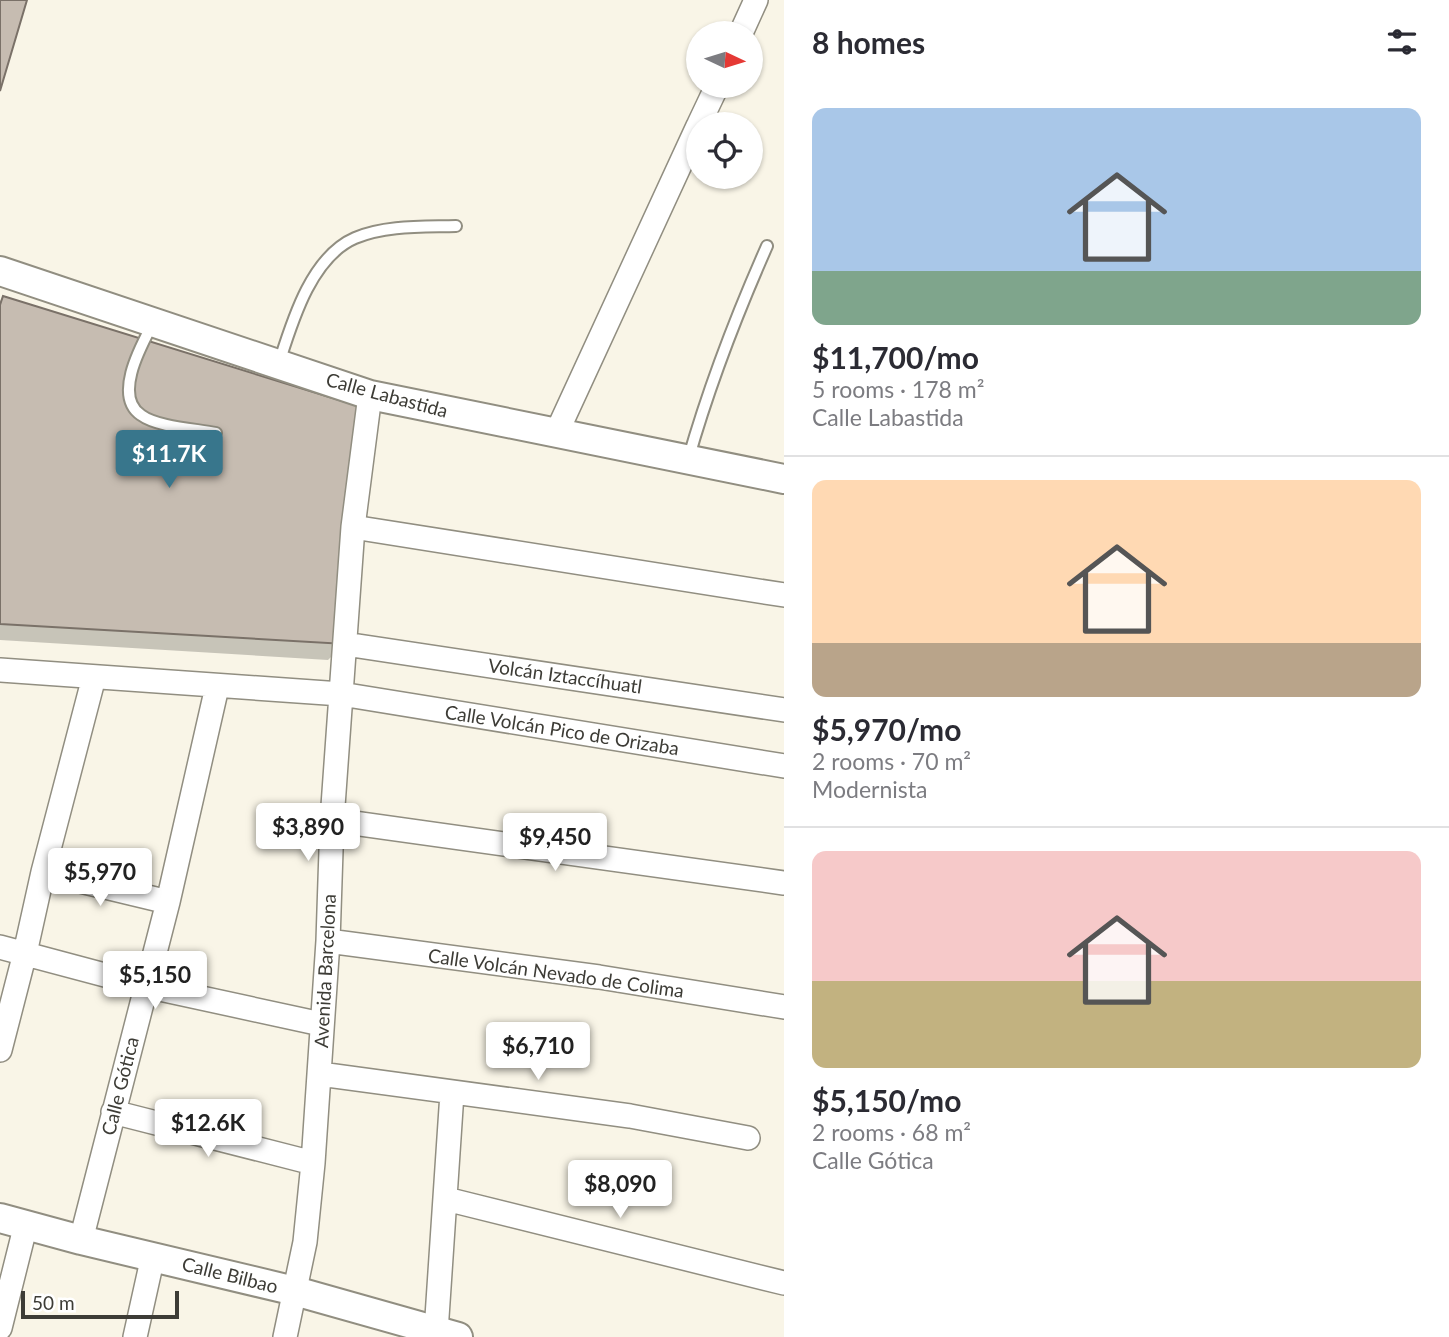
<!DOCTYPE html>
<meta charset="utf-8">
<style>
:root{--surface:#fff;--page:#f2f2f3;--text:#2b2b33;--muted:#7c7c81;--line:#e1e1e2;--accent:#38768c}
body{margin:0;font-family:Lato,sans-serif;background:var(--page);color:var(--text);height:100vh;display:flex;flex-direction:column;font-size:26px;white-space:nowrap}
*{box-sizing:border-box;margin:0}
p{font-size:23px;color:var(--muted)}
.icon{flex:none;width:38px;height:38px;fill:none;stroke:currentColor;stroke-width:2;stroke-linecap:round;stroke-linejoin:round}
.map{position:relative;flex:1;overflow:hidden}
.sheet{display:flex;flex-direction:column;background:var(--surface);width:665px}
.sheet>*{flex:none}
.needle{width:46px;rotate:94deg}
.fabs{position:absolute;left:686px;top:21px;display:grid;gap:14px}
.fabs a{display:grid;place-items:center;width:77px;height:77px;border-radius:50%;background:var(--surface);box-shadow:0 2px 5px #0004;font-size:35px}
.scale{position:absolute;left:21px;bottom:18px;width:158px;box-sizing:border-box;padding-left:7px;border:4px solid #3d3c36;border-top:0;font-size:19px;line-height:24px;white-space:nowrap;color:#3d3c36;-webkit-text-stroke:5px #fff;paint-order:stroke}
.price{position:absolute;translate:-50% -60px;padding:0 16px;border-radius:7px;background:#fff;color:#222;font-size:23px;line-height:46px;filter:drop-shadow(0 2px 4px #0008)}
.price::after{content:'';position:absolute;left:50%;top:42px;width:21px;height:16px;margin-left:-10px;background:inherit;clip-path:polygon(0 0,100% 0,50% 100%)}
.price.selected{background:var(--accent);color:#fff}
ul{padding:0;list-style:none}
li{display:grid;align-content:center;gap:14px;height:371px;padding:0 28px}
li+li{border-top:2px solid var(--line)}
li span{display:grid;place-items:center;height:217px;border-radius:14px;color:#555}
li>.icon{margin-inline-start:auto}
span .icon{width:126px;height:126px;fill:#fffc;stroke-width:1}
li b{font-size:30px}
h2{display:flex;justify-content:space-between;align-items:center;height:84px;padding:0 28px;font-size:30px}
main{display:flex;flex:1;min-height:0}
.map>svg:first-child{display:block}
.shadow{fill:#0003}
.building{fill:#c6bcb1;stroke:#7a7168;stroke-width:2}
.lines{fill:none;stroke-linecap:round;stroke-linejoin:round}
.service-casing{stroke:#918e81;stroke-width:14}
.minor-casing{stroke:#918e81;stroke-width:26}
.tertiary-casing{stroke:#918e81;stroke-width:32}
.service{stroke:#fff;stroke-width:10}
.minor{stroke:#fff;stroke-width:23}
.tertiary{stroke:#fff;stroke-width:28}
.labels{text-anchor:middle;stroke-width:5;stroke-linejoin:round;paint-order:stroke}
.street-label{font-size:19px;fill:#3d3c36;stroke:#fff}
</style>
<main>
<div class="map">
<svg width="784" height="1337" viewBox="0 0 784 1337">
<rect width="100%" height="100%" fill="#f9f5e7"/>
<path class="shadow" d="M3,298L344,644L328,660L0,640V301Z"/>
<path class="building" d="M0,0H27L0,91Z
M3,296L368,409L345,644L0,624V305Z"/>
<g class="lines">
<defs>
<path id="service" d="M152,325C141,346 113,396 141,415C157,427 196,429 216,433
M279,363C292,322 311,257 355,238C386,225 423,227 456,226
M688,460C709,386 736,316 767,246"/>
<path id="minor" d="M741,33L756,0
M699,124L717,86
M556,434L698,126
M353,527L784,595
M345,644L784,710
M0,670L341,694L784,766
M332,820L784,883
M43,872L168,902
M328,941L599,977L784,1007
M0,947L146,986L321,1024
M0,1050L25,953L43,872L94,677
M320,1074L630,1116L748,1138
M113,1112L313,1163
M446,1199L784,1283
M81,1240L168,902L217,687
M0,1328L26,1224
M436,1332L452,1093
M135,1337L153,1256
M285,1337L305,1242L313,1163L328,941L332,820L353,527L370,395"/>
<path id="tertiary" d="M0,271L370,395L784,479
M0,1218L81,1240L295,1291L458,1337"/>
</defs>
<use href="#service" class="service-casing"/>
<use href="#minor" class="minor-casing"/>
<use href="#tertiary" class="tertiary-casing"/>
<use href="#service" class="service"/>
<use href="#minor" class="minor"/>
<use href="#tertiary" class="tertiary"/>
</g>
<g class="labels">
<g class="street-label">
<text transform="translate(387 395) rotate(15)" y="7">Calle Labastida</text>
<text transform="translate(565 676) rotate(8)" y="7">Volcán Iztaccíhuatl</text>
<text transform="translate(562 730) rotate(9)" y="7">Calle Volcán Pico de Orizaba</text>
<text transform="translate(325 971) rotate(-87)" y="7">Avenida Barcelona</text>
<text transform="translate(556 973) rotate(8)" y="7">Calle Volcán Nevado de Colima</text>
<text transform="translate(120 1086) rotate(-76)" y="7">Calle Gótica</text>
<text transform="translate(230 1275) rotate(14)" y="7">Calle Bilbao</text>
</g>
</g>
</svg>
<div class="fabs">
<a><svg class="needle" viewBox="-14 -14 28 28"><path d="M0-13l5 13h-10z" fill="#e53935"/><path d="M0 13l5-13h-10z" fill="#7c7c81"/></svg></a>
<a><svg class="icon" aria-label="locate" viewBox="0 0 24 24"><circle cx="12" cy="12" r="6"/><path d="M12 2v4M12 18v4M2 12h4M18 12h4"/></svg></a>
</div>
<div class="scale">50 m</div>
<b class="price selected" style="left:169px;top:490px">$11.7K</b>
<b class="price" style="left:308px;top:863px">$3,890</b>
<b class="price" style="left:555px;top:873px">$9,450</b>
<b class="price" style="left:100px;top:908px">$5,970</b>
<b class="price" style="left:155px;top:1011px">$5,150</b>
<b class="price" style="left:538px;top:1082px">$6,710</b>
<b class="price" style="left:208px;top:1159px">$12.6K</b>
<b class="price" style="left:620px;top:1220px">$8,090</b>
</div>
<section class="sheet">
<h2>8 homes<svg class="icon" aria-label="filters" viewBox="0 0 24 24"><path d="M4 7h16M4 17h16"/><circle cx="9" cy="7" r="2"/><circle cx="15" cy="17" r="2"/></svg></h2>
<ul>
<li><span style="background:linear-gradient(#a9c7e8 75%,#7fa58c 0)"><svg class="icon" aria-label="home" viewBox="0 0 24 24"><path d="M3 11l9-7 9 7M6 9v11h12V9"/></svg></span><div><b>$11,700/mo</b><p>5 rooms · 178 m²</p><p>Calle Labastida</p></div></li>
<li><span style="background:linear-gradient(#ffd9b3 75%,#b9a48a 0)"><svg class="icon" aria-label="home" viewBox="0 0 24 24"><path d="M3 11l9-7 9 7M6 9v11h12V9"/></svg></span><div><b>$5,970/mo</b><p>2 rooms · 70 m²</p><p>Modernista</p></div></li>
<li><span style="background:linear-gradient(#f6c9c9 60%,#c2b280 0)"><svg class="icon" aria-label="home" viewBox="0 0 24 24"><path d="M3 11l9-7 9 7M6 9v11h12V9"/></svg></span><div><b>$5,150/mo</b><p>2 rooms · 68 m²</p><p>Calle Gótica</p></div></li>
</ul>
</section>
</main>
